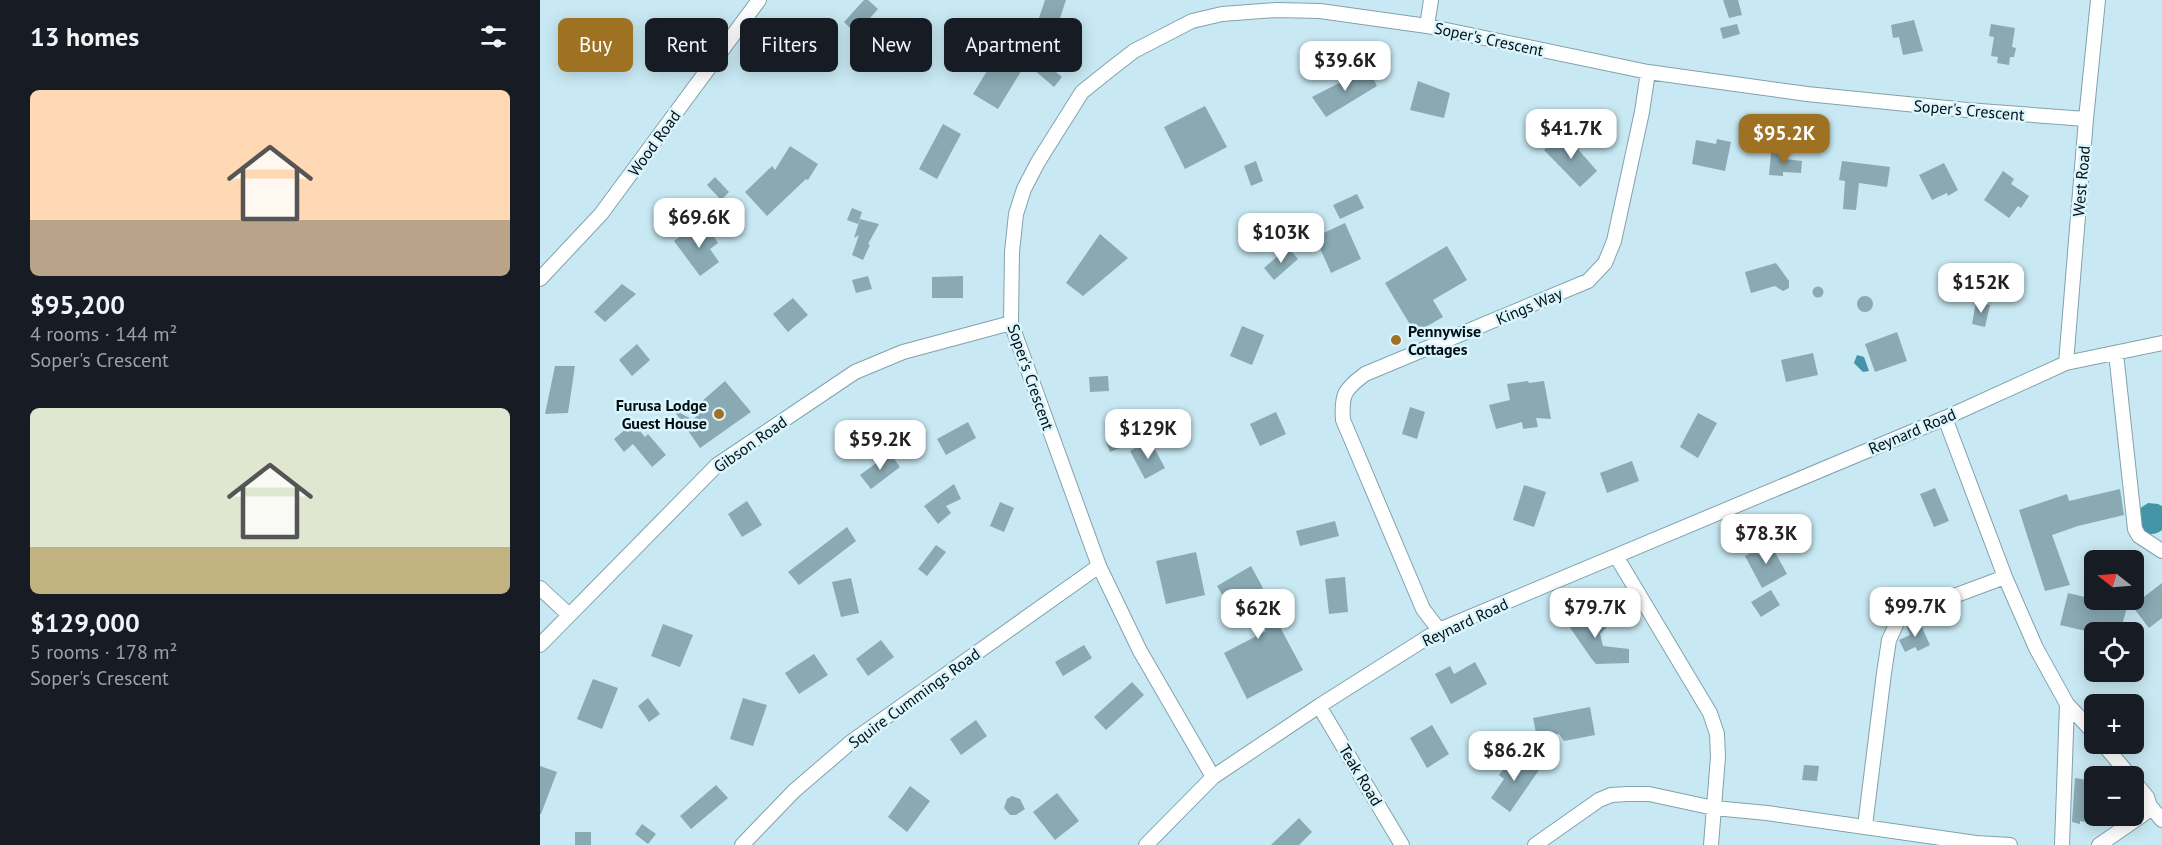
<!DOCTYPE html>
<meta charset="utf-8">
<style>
:root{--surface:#171b24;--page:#20242c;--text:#f1f3f6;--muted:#9ea1a6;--accent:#9f7223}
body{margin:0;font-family:"PT Sans",sans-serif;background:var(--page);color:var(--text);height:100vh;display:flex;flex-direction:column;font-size:22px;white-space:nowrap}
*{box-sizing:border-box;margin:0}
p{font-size:20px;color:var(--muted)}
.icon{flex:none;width:33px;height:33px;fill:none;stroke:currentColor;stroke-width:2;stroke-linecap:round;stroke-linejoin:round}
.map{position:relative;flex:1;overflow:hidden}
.details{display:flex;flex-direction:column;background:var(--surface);width:540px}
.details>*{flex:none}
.top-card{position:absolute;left:18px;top:18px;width:570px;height:54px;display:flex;gap:12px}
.needle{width:39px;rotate:287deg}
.buttons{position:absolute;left:1544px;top:550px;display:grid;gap:12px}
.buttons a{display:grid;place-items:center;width:60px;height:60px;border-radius:9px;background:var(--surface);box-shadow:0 3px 15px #0003;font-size:30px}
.price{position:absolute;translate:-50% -51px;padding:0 14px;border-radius:12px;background:#fff;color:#222;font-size:20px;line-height:39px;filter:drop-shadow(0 2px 3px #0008)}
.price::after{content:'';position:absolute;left:50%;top:36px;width:18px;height:14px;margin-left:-9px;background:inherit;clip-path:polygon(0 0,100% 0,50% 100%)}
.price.active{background:var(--accent);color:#fff}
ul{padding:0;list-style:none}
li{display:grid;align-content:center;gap:12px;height:318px;padding:0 30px}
li span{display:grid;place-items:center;height:186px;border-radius:9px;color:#555}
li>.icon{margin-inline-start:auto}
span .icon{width:108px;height:108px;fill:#fffc;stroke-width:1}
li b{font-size:26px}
h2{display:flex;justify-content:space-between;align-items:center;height:72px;padding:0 30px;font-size:26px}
.tag{padding:0 21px;border-radius:9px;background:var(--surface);box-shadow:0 3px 15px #0003;font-size:21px;line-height:54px}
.tag.active{background:var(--accent);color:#fff}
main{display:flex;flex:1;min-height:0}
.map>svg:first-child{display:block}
.water{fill:#4494a8}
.building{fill:#89a9b3}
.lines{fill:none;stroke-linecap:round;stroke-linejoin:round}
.minor-casing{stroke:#82a2ab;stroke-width:16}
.minor{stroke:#fff;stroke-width:14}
.poi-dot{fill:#9f7223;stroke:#daf5fd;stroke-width:2}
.labels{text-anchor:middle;stroke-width:5;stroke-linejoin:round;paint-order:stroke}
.street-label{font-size:16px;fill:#030e11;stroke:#daf5fd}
.poi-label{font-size:16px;font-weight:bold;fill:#030e11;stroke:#daf5fd;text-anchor:start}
</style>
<main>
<section class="details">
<h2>13 homes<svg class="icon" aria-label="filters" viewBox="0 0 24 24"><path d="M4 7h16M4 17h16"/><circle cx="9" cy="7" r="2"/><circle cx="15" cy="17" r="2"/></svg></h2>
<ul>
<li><span style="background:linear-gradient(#ffd9b3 70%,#b9a48a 0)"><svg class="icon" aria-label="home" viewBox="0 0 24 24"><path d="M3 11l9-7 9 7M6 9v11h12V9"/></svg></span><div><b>$95,200</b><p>4 rooms · 144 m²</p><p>Soper's Crescent</p></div></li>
<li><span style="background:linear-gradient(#dfe7d0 75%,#c2b280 0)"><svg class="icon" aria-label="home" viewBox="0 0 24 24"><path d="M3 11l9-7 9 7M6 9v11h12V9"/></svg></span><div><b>$129,000</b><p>5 rooms · 178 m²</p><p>Soper's Crescent</p></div></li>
</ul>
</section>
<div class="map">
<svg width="1622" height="845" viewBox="0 0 1622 845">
<rect width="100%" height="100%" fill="#c8e9f3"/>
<path class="water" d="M1317,355L1324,357L1329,371L1323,372L1314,363Z
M1608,503L1618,504L1622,506V530C1616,535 1610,535 1603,532L1597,513L1599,509Z"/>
<path class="building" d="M324,0H328L338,9L316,34L304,22Z
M505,0H526L518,24L499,18Z
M1183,0H1198L1202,15L1189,18Z
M1374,20L1383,51L1363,55L1359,37L1353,38L1351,25Z
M1197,24L1200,34L1183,39L1180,28Z
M1451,24L1475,28L1472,47L1476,48L1474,57H1470L1469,65L1457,63L1458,57L1451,56L1454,37L1449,36Z
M467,38L499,58L522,77L514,87L486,63L458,109L433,94Z
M828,68L837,86L786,117L772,97Z
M878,81L910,93L904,118L870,110Z
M665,106L687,147L645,169L624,127Z
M403,124L421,134L397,179L379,169Z
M1023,132L1057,171L1040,187L1004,150Z
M1177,139L1191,142L1185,171L1152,164L1156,140L1176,144Z
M250,146L278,164L268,180L266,179L227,216L205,192L232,166L235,170Z
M1231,153L1245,154V159L1262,161L1261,173L1243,172V176L1229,175Z
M716,161L723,181L711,186L704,166Z
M1302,161L1350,167L1347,187L1319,183L1316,210L1303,209L1305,181L1299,180Z
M1404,163L1418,190L1408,196L1407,193L1392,200L1379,175Z
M1463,171L1474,179L1471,184L1489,196L1481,208L1478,206L1469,218L1444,200Z
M175,177L189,192L181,200L167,185Z
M817,194L824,208L800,219L793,205Z
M312,208L322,212L318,224L307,220Z
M320,219L339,224L328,244L330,245L323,260L312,255L319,235L314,238Z
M805,223L821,259L791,273L775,237Z
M153,227L158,234L167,227L178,243L170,249L179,262L160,276L134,241Z
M560,234L588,258L543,296L526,283Z
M907,246L927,280L893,300L903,317L875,333L845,283Z
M748,247L758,259L734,280L724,268Z
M1236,263L1249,281V288L1243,291L1235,286L1211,293L1205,272Z
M328,276L332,289L316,293L312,280Z
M423,276V298H392V277Z
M82,284L96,294L65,322L54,312Z
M1272.5 292a5.5 5.5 0 1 1 11 0a5.5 5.5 0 1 1-11 0Z
M1317 304a8 8 0 1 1 16 0a8 8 0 1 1-16 0Z
M253,298L268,315L248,332L233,314Z
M1436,302L1450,305L1445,327L1432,324Z
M702,326L724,335L712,365L690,356Z
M1357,332L1367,361L1335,372L1325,344Z
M97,344L110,360L92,376L79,360Z
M1273,353L1278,375L1246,382L1241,360Z
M15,366H35L28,413L5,414Z
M568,376L569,391L550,392L549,377Z
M185,381L211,412L160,448L133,409L153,420L163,408L161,402Z
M988,381L989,383L1004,381L1011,419L996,418L998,427L983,429L982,422L956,429L949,405L970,400L967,384Z
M870,407L885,412L877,439L862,434Z
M736,412L746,434L720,446L710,424Z
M1158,413L1177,423L1158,458L1140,447Z
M428,422L436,438L406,455L397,439Z
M93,423L105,437L108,434L126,455L112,467L93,444L84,452L74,439Z
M587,432L592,443L570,452L566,442Z
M610,440L625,468L605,479L590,451Z
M350,453L360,467L331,489L320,475Z
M1092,461L1099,481L1067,493L1060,473Z
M414,484L421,499L406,506L411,513L398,524L384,506Z
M984,485L1006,492L994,527L973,520Z
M1395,488L1409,521L1394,527L1380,494Z
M1580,489L1584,515L1538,526L1512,535L1530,585L1505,591L1479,510L1527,494L1529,501Z
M207,501L222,525L202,537L188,514Z
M460,502L474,508L464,532L450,526Z
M795,521L799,536L760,546L756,531Z
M307,527L316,541L259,585L248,572Z
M1230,543L1247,574L1222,588L1205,556Z
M396,545L406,552L387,576L378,569Z
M656,552L665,595L626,604L616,561Z
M711,566L723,588L720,590L763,670L707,699L684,653L726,631L707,597L690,608L677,586Z
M805,577L808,612L789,614L785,579Z
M311,578L319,613L301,617L292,582Z
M1622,583V618L1609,628L1592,606Z
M1231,590L1240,605L1221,617L1211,602Z
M1528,593L1587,607L1580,633H1554L1520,625Z
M1040,608L1046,617L1055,611L1067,627L1060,634L1063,646L1089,649V663L1056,664L1051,658L1024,619Z
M1378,619L1390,645L1378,651L1375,647L1365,652L1359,640L1370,635L1366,625Z
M123,624L153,635L140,667L111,656Z
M341,640L354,657L328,676L316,659Z
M544,645L552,658L523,676L515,662Z
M274,654L288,675L259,694L245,673Z
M935,662L947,684L911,704L895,674L910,666L914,674Z
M53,679L78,688L62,729L37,719Z
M592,682L604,695L566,730L554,717Z
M108,698L120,714L109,722L98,706Z
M203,698L227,705L213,746L190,739Z
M1050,707L1055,735L1024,741L1019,734L997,738L993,718Z
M436,720L447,736L421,755L410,739Z
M892,725L909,754L887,768L870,738Z
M975,753L999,770L970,812L951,798L964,779L959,775Z
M1264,765L1279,766L1277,781L1262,780Z
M0,766L17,772L1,814H0Z
M1535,778L1554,781V824L1540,821V824L1532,822Z
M176,785L188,798L151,829L140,816Z
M370,786L390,801L367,832L348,817Z
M517,793L539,821L515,840L493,812Z
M472,796L480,799L485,809L476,815H470L464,808L467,799Z
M759,818L772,832L759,845H731Z
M102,824L116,834L108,844L95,834Z
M35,832H51V845H35Z"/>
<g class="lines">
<defs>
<path id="minor" d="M887,26L891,0
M0,279L61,214L219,0
M1576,353L1595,529L1599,536L1622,551
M1526,363L1546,119L1558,0
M1405,418L1465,577L1496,648L1527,704L1554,733
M1076,556L1170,713L1177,734L1178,757L1171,845
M0,588L28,614
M899,630L883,609L803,420C801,394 805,389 825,374L1048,281L1065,263L1074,241L1102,112L1108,72
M0,645L177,465L315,372L363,352L471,323
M779,706L862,845
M1563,744L1591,777
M673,777L600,651L559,566L471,323L472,252L476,214L484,189L498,162L542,92L572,68L594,51L652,21L682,14L736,10L780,11L887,26L1108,72L1267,94L1427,110L1546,119
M1610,806L1622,820
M1325,826L1344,673L1349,640L1360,616L1465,577
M202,845L254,791L311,742L559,566
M606,845L673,777L779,706L899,630L1405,418L1526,363L1622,343
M995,845L1059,800L1071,795L1087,794H1109L1174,808L1227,813L1436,843L1470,845
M1522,845L1527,704
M1559,845L1604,814L1610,806L1607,797L1593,780"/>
</defs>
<use href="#minor" class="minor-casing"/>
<use href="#minor" class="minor"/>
</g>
<g class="poi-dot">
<circle cx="856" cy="340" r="6"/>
<circle cx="179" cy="414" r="6"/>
</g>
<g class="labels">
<g class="street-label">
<text transform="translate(949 39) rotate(12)" y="6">Soper's Crescent</text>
<text transform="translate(1429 110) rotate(5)" y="6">Soper's Crescent</text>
<text transform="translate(114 143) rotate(-54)" y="6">Wood Road</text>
<text transform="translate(1541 181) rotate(-85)" y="6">West Road</text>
<text transform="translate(989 306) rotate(-23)" y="6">Kings Way</text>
<text transform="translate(491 377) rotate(71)" y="6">Soper's Crescent</text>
<text transform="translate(1372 431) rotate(-23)" y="6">Reynard Road</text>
<text transform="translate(210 444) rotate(-35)" y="6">Gibson Road</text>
<text transform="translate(925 622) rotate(-25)" y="6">Reynard Road</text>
<text transform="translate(374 698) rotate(-36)" y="6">Squire Cummings Road</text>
<text transform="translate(821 775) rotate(59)" y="6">Teak Road</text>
</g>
<g class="poi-label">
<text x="868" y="337">Pennywise<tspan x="868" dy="18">Cottages</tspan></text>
<text x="167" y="411" text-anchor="end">Furusa Lodge<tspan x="167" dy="18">Guest House</tspan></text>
</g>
</g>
</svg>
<div class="buttons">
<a><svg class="needle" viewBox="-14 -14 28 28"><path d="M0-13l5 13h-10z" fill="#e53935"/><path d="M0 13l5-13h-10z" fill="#9ea1a6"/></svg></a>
<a><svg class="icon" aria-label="locate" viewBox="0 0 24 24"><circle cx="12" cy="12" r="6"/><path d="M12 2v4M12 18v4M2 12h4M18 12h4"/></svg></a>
<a>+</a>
<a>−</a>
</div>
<b class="price" style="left:805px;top:92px">$39.6K</b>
<b class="price" style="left:1031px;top:160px">$41.7K</b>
<b class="price active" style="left:1244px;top:165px">$95.2K</b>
<b class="price" style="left:159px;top:249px">$69.6K</b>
<b class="price" style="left:741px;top:264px">$103K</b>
<b class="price" style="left:1441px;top:314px">$152K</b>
<b class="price" style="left:608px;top:460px">$129K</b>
<b class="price" style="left:340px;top:471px">$59.2K</b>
<b class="price" style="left:1226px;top:565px">$78.3K</b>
<b class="price" style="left:1375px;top:638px">$99.7K</b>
<b class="price" style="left:1055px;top:639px">$79.7K</b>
<b class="price" style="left:718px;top:640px">$62K</b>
<b class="price" style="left:974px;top:782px">$86.2K</b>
<div class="top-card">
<a class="tag active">Buy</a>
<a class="tag">Rent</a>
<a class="tag">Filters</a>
<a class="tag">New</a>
<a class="tag">Apartment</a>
</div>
</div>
</main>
